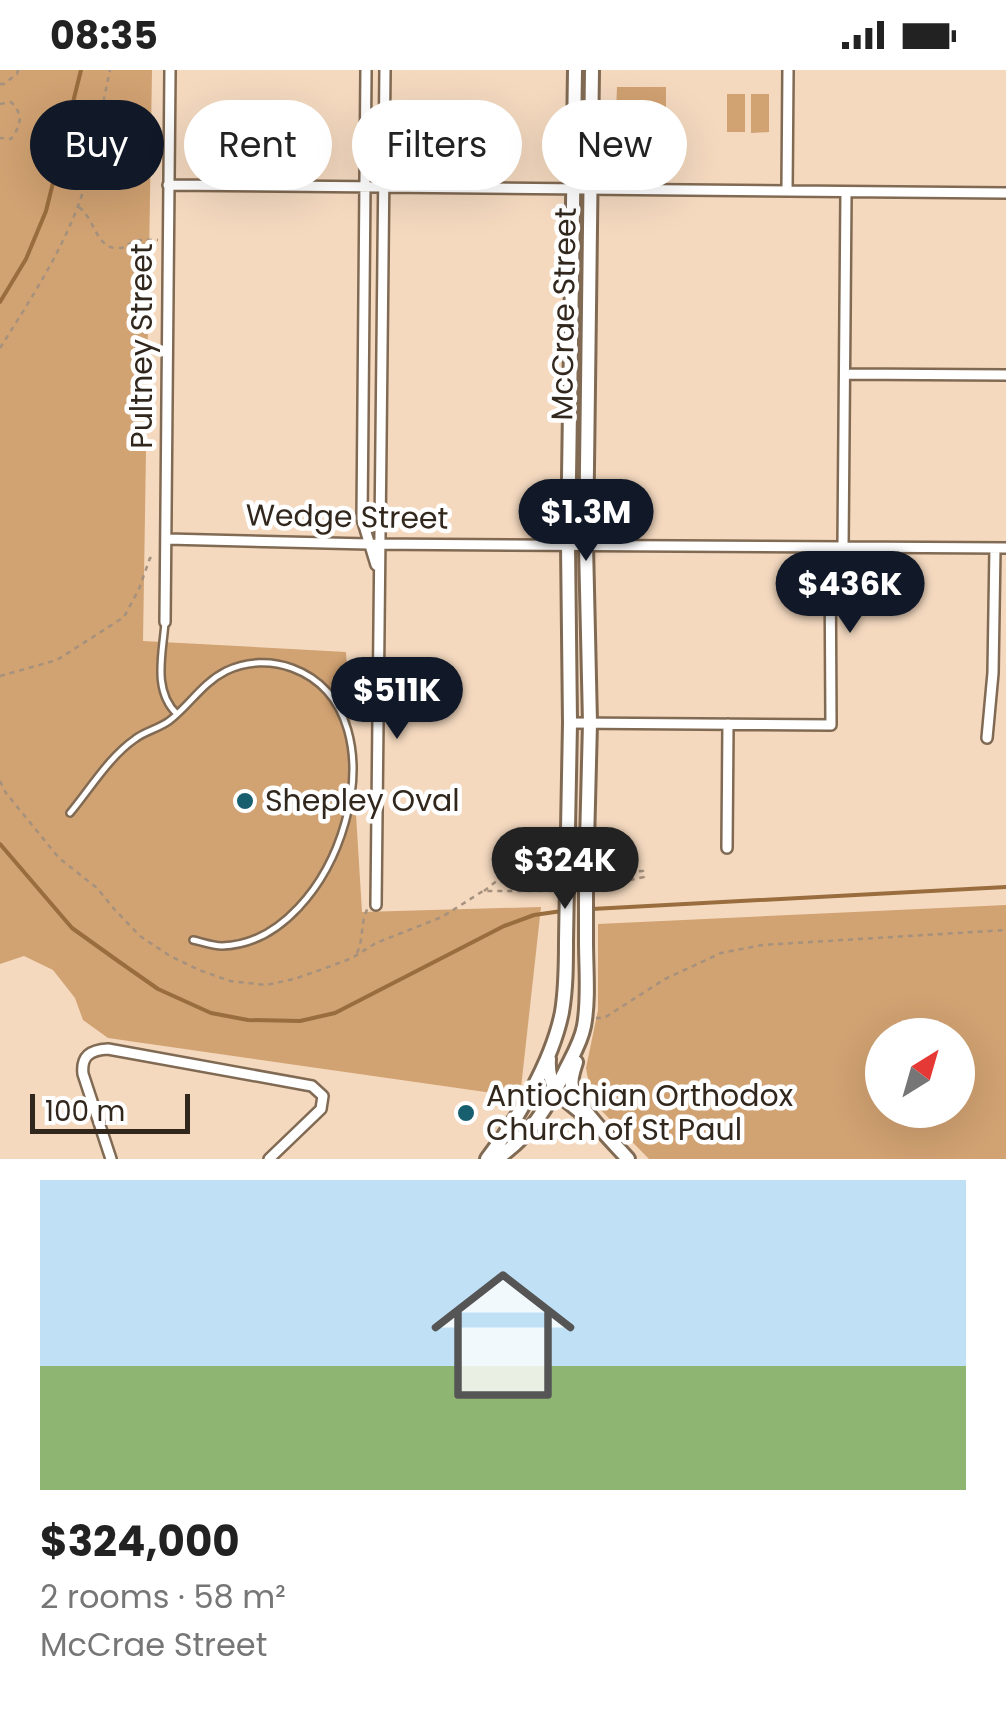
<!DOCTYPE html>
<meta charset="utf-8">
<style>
:root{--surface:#fff;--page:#f6f6f6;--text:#222;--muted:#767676;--accent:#111827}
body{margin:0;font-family:Poppins,sans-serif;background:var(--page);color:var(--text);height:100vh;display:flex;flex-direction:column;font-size:38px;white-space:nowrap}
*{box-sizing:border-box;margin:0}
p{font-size:32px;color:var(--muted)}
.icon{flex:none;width:55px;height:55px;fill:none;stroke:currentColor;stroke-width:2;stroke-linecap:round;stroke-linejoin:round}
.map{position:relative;height:1089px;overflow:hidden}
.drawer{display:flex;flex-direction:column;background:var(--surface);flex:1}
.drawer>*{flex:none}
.guide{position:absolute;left:30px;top:30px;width:948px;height:90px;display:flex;gap:20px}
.needle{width:65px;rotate:37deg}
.fabs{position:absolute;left:865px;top:948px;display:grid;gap:20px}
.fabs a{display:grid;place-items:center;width:110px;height:110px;border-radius:50%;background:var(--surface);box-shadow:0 10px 40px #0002;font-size:50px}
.scale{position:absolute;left:30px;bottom:25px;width:160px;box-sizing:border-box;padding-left:10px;border:5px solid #31271d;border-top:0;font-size:28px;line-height:35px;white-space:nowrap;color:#31271d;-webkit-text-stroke:8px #fff;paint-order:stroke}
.price{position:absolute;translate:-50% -85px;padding:0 22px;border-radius:35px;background:var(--accent);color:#fff;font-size:32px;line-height:65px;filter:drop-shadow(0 2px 5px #0008)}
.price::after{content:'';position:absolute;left:50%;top:60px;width:30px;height:22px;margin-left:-15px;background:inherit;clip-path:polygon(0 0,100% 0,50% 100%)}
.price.active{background:#222;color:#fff}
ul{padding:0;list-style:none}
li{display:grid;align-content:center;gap:20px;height:530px;padding:0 40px}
li span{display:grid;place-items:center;height:310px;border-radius:0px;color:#555}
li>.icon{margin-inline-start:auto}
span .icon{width:180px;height:180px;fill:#fffc;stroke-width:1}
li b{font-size:42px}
.pill{padding:0 35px;border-radius:45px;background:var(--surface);box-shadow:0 10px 40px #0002;font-size:35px;line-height:90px}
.pill.active{background:var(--accent);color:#fff}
.status{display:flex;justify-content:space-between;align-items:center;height:70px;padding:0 50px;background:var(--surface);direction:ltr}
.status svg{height:28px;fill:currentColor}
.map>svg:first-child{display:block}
.green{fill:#d1a272;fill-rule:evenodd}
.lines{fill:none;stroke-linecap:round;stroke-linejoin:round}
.stream{stroke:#996d3d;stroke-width:4}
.service-casing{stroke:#816a53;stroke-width:10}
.minor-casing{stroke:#816a53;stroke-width:14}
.secondary-casing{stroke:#816a53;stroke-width:18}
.path{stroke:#a5917d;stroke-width:2.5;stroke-dasharray:5 5;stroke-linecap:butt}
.service{stroke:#fff;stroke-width:5}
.minor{stroke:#fff;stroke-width:9}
.secondary{stroke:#fff;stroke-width:12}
.secondary-bridge-casing{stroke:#816a53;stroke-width:18;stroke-linecap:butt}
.secondary-bridge{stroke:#fff;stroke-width:12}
.poi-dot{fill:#175f6f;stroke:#fff;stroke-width:4}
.labels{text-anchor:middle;stroke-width:9;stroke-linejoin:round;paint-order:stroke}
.street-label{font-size:30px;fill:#31271d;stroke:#fff}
.poi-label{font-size:30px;fill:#31271d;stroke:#fff;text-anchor:start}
</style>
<div class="status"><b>08:35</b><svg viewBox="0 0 49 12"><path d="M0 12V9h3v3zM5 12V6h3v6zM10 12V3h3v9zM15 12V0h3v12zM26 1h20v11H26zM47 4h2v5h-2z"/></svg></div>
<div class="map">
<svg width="1006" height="1089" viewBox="0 0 1006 1089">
<rect width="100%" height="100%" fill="#f4d9bf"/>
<path class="green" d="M0,0H152L143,571L346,582L362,842L541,837L520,1027L108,968L83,950L75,928L53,900L24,886L0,894Z
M617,17H666V42H616Z
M727,24H745V62H727Z
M751,24H769V62L751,63Z
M1006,835V1089H649L592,1031L586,998L598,940V854ZM882,965H958V1040H882Z"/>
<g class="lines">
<path class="stream" d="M0,232L26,189L46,141L81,0
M0,774L72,858L118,891L158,919L211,943L248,950L300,951L335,943L504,856L534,845L562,841
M592,839L1006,817"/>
<defs>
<path id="service" d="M165,552C163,583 152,620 177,644
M70,743C90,719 109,687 135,669C145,661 158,659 169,651C189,636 202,613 226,601C246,591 271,590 292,598C411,642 338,873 222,876C213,876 202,872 193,870"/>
<path id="minor" d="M366,0L362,449L376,495
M168,115L1006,123
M787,121L788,0
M845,304L1006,305
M167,469L368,474L1006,478
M843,477L846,123
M165,552L170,0
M570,653L831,655L830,477
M987,668L993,603L995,478
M727,778L728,654
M376,835L385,0
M111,1089L83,1004C81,986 90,980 108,979L312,1016L323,1026L321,1039L269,1089"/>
<path id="secondary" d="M567,812L570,653L568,475L575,0
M586,813L590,653L586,475L592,0
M549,989C547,1019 562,1027 583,1044
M576,992C574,999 570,1009 572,1016C576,1036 614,1073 628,1089
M487,1089C518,1049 552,992 562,942C566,918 566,895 566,871
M496,1089C530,1067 549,1035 566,999C573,985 581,972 584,956C589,929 586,899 586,871"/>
</defs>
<use href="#service" class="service-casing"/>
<use href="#minor" class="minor-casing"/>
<use href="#secondary" class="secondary-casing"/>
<path class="path" d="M0,14H4L17,4L18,0
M0,34L11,32C24,45 21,55 11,69L0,68
M79,137C96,151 96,178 117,178C128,178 123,176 133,172C141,169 149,170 158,170
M0,278C29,232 59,186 78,136C94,93 100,45 110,0
M0,606L57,590L124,547L139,519L150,488H155
M0,711L6,723L59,788L97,818L115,840L140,866L170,886L199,900L230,911L266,915L294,909L323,899L352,888L376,873L442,847L483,821H556
M599,792L602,769
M599,804L643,801L644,807L617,813L599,820
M484,821L537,779L557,757
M357,883C364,869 360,852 368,838
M596,948H604L665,909L721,883L762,875L1006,860"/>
<use href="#service" class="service"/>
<use href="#minor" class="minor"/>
<use href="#secondary" class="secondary"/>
<defs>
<path id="secondary-bridge" d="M566,871L567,812
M586,871V813"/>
</defs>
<use href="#secondary-bridge" class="secondary-bridge-casing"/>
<use href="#secondary-bridge" class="secondary-bridge"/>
</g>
<g class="poi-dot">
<circle cx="245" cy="731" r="10"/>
<circle cx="466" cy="1043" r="10"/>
</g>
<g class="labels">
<g class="street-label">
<text transform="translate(564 244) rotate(-89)" y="10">McCrae Street</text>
<text transform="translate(142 276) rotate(-90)" y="10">Pultney Street</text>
<text transform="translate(347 447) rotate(1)" y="10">Wedge Street</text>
</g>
<g class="poi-label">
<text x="265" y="741">Shepley Oval</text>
<text x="486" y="1036">Antiochian Orthodox<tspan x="486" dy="34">Church of St Paul</tspan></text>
</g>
</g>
</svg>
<div class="fabs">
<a><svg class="needle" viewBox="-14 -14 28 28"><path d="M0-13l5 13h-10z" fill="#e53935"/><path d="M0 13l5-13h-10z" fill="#767676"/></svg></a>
</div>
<div class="scale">100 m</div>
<b class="price" style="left:586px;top:494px">$1.3M</b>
<b class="price" style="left:850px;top:566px">$436K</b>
<b class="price" style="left:397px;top:672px">$511K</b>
<b class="price active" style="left:565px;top:842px">$324K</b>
<div class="guide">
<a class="pill active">Buy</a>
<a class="pill">Rent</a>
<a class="pill">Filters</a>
<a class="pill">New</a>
</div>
</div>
<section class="drawer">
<ul>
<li><span style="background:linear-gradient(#bfe0f5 60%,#8fb573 0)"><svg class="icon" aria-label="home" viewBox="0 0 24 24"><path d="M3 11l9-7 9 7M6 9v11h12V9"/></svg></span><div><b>$324,000</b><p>2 rooms · 58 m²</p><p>McCrae Street</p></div></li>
</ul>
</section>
